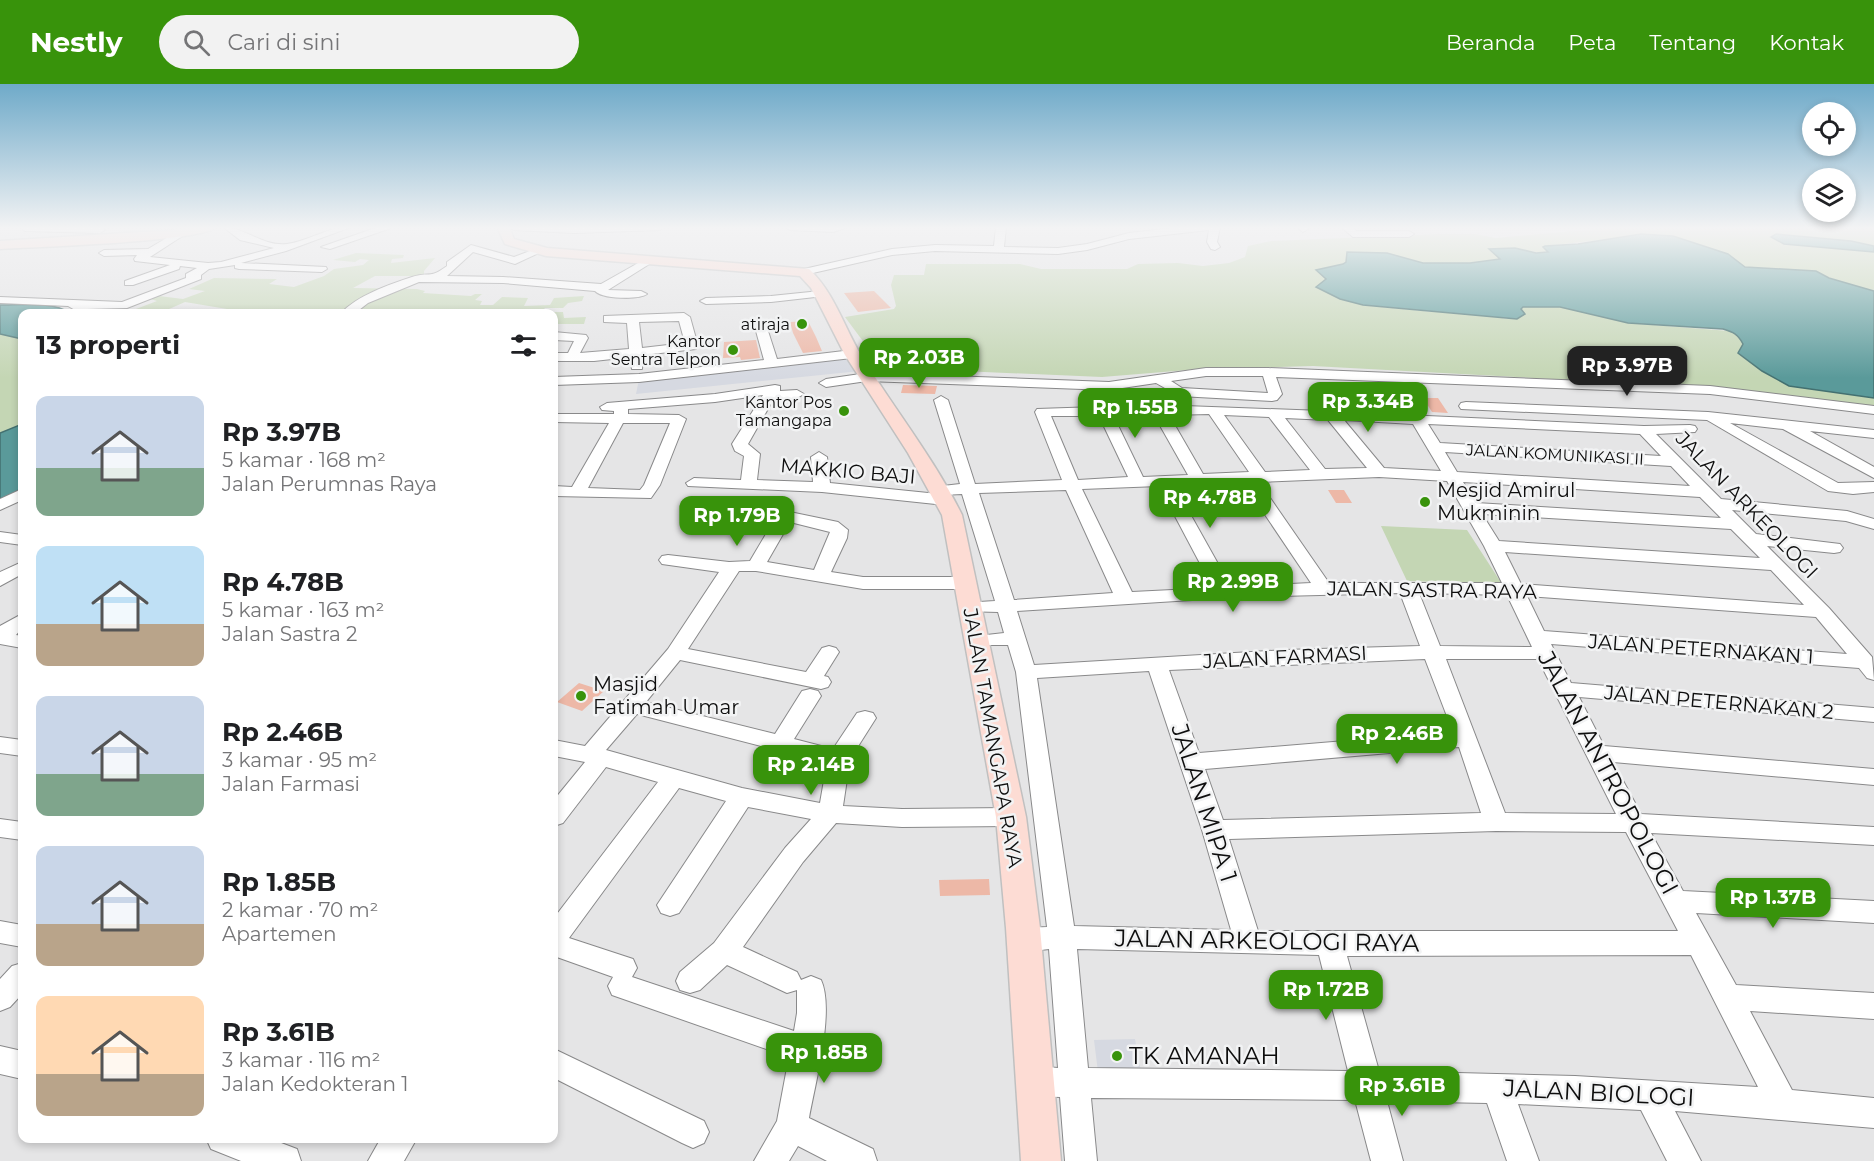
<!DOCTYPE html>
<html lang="id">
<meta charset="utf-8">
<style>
:root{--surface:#fff;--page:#f2f2f2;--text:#202124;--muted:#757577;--accent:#38930b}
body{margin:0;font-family:Montserrat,sans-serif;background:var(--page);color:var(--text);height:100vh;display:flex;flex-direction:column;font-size:22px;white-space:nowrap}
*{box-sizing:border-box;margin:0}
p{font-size:20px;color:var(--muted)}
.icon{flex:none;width:33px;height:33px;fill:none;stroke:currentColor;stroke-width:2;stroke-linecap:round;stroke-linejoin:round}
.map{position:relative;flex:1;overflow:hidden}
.sheet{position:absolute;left:18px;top:225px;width:540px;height:834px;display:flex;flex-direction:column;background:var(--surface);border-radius:12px;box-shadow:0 3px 9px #0003}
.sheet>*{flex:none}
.buttons{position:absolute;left:1802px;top:18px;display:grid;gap:12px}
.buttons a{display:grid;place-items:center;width:54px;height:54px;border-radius:50%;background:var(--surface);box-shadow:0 3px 9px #0003;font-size:30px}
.price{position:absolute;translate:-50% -51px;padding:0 14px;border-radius:12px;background:var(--accent);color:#fff;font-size:20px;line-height:39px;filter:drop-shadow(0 2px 3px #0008)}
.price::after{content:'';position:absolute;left:50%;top:36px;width:18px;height:14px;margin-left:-9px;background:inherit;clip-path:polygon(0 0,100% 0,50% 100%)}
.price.current{background:#222;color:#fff}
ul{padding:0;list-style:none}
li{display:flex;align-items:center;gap:18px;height:150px;padding:0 18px}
li span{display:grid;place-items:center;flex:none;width:168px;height:120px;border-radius:12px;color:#555}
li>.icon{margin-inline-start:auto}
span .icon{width:72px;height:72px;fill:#fffc;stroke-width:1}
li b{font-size:26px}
h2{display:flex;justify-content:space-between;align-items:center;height:72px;padding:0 18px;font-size:26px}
header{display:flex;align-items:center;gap:36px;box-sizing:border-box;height:84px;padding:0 30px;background:var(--accent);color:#fff}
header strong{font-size:28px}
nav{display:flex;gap:33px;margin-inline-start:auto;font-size:21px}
.search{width:420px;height:54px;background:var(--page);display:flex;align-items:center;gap:15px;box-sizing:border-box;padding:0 21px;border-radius:33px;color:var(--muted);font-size:22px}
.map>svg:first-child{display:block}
.built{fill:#d6d9e1}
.green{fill:#c4d6b4}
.water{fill:#5a9a9a;stroke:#437070;stroke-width:1.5}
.building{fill:#edb8a7}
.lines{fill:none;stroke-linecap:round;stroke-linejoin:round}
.minor-casing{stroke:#89898a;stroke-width:2}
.major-casing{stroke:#c0c0c0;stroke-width:3}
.minor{fill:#fff;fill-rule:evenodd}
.major{fill:#fddcd4;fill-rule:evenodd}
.poi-dot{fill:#38930b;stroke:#f2f3f4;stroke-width:2}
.labels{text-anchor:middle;stroke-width:5;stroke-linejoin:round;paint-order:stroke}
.far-poi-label{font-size:16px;fill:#0e0e0e;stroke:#f2f3f4;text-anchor:end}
.far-street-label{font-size:16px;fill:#0e0e0e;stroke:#f2f3f4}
.street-label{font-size:20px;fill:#0e0e0e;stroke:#f2f3f4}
.poi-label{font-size:20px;fill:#0e0e0e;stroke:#f2f3f4;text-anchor:start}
.near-street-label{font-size:24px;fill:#0e0e0e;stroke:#f2f3f4}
.near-poi-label{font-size:24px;fill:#0e0e0e;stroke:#f2f3f4;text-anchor:start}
</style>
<header>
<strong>Nestly</strong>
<div class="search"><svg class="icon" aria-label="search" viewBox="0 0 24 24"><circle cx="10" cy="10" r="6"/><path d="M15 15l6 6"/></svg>Cari di sini</div>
<nav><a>Beranda</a><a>Peta</a><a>Tentang</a><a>Kontak</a></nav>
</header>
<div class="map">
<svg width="1874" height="1077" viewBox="0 0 1874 1077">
<rect width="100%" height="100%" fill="#e5e5e6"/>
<path class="built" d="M849,274L860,287L636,310L639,295Z
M1135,955L1141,988H1098L1094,956Z"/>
<path class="green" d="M1620,143H1874V162L1782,150L1784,160L1874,168V207L1826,193L1745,183L1719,167L1698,162L1672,152L1656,150L1545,162L1548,168L1543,169L1508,164L1490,165L1501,175L1470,179H1423L1387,169L1348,168L1346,178L1342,180L1316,186L1325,193L1329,208L1340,215L1363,221L1433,228H1458L1509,235H1517L1523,223H1560L1628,239L1729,247L1737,250L1743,260L1739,269L1762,287L1789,302L1874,314V323L1721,304L1313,282L1200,285L1102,293L916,285L905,269L871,268L845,233L894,225L896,222L891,201L894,191H924L926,180H1020L1041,185H1127L1138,180L1178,179L1203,182L1229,179L1245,173L1248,162L1271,157L1441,150H1475L1496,154Z
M356,169L404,171L403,174L392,175L391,179L435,174L424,187V192H375L353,204L417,205L425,207L423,209L471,212L475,210H482L475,216L482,217L480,221H493L502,213L528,214L524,222L550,221L554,214L584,212L582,217L568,219L563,224H545L541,228H563L564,234L586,233L584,240H554V230H231L233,226L185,218L160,229L136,225L157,217L144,213L151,211L183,215L205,207L189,205L214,194L277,195L269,200L294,203L324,192L334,185L363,181L369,176L360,175L355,178L333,176Z
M0,250L22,255V340L0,349Z
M1381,442L1467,446L1502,500L1407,497Z"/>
<path class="water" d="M1641,150L1673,152L1728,170L1745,183L1816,187L1829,194L1874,207V314L1789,302L1762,287L1738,269L1743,260C1738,250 1733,248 1723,245L1628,239L1560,223H1523L1521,225L1525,230L1517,235L1363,221L1340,215L1316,203L1326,195L1316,186L1343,180L1346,178L1347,168L1387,169L1423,179H1470L1500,175L1489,165L1515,164L1536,169L1548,168L1543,163L1545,162L1578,160Z
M1776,150L1851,157L1874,162V168L1784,160L1771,153Z
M0,221C20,221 53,217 70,229L22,230V255L0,250Z
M22,340V404L0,418V349Z"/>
<path class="building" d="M874,207L891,224L858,228L844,209Z
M808,237L816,253L822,267L803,269L793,249L790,238Z
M756,256L760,274L741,276L740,273L723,274L724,258Z
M903,301L937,302L935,310L901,309Z
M1423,314H1438L1448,329L1432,328Z
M1328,406H1344L1352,419H1336Z
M579,599L604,607L582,627L557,618Z
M989,795L990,811L940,812L939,796Z"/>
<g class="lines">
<defs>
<path id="minor" d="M21,143H101L105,146L100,149L25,147Z
M223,143C244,143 264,163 287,160C309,157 327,143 351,143L286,167L241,179L326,183L327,185L322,188L239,185L235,184V181L209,185L201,191V195L127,224L87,225L88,230H76L75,226L68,222L0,219V213L122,218L186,194V190L197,184L180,182L179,185L133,201H125V197L170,181L135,177L134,175L137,171L104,172L99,169L104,166L148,165L180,146L185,149L184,151L150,173L208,179L221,178L274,164L240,156Z
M378,143H394L330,165L321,163Z
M509,143H665L660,146L574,149L514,146Z
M785,143H848L833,148L790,146Z
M996,143H1006L1004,163L1058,164L1087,160L1129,149L1182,143H1220L1217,158L1220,163L1215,166L1211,165L1207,158L1209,146L1129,155L1087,166L1058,170L935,167L892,171L804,191L799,188L804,185L892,165L935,161L994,162Z
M1296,143H1307L1308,145L1303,148Z
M1341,143H1352L1356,147H1409L1414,150L1409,153H1353Z
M471,161L514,173L538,164L543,167L515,180L473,168L447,192L503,193L601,200L647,174L652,177L651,179L608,206L641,207L647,210C639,216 602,215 595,207L503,199L419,198L368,219L354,230H340C358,211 388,201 412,193C430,187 428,196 447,182V178Z
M820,207L826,210L824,212L771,218L706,220L700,217L706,214L771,212Z
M684,229L690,233L698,262L696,265L643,271L642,285H632L630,273L594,277H554V269H568L574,257L554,256V248L586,251L588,254L580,269L629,265L627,239L604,238V232ZM679,237L685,259L642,264L639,238Z
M762,243L768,247L777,275L852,266L858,270L852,274L639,298L554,301V293L639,290L764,276L756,247Z
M1206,284H1268L1710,302L1874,322V330L1710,310L1276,293L1282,310L1277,316L1272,317L1179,312L1156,299L1109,306L867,297L826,303L819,299L826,295L867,289L1109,298ZM1206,292H1263L1268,309L1182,304L1171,297Z
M775,301L780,302V307L797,306L804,310L797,314L773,316L748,360L760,370L757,396L813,398L811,373L819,368L827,373L830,399L938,410L932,406L934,403L960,400L934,316L941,312L948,316L975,400L1062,396L1035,328L1037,325L1158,321L1323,327L1315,307L1322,303L1371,306L1383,330L1644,342L1690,341L1695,342L1697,345L1695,348L1656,350L1721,415L1847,427L1874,435V445L1846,437L1732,426L1756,450L1840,460L1843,464L1840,468L1834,469L1767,462L1829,524L1872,573L1874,596L1867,594L1859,584L1551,560L1571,599L1874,624V638L1579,613L1604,662L1874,685V701L1613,678L1641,730L1874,743V761L1651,749L1683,807L1874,817V839L1696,829L1736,901L1874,909V935L1750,927L1792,1006L1874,1014V1044L1675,1027L1701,1077H1667L1641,1026L1518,1020L1539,1077H1507L1487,1019L1387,1017L1403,1077H1371L1355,1016L1091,1014L1097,1077H1065L1060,1013L1035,1012L1024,1007L1020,997L1024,987L1035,982L1058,984L1049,865L1024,868L1014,864L1010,856L1014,848L1024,844L1047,843L1016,588L1008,561H969L966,557L969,553L1004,549L998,528L963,527L960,523L963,519L995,517L962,410L942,411L951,413L953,416L945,421L822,408L688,402L686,399L694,394L741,396L744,372L735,367L732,360L763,311L715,318L628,325V330L679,331L686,335L660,401L651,414L554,412V402L572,403L609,339L554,338V330H614V327L602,326L600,323L607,319L715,310ZM1331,312L1361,313L1369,329L1338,327ZM1209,330L1249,388L1203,390L1169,331ZM1113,331H1154L1188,391L1143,393ZM1224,331L1269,333L1310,386L1265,388ZM1051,332H1099L1128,393L1078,396ZM1285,334L1328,336L1367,384L1325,385ZM1344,336L1413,340L1441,387L1384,384ZM623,339H670L644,401L640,406L588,404ZM1428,340L1640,350L1661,372L1440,359ZM1445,368L1671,382L1690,402L1457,388ZM1379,393L1447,397L1484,462L1502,499H1329L1259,398ZM1243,398L1311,499L1231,503L1174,401ZM1463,398L1700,413L1721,434L1476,419ZM1159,402L1213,504L1132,508L1082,405ZM1066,406L1113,509L1014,516L979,409ZM1482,430L1731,445L1760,474L1499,457ZM1505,468L1771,486L1804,521L1521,500ZM1400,509L1420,562L1285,566L1034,581L1017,527L1240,513ZM1419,509L1507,511L1532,563L1440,562ZM1527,512L1816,533L1847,570L1544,547ZM1425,575L1453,648L1199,669L1169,586ZM1446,575H1538L1616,730L1505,729ZM1149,587L1202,746L1231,846L1074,842L1037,594ZM1459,663L1481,729L1223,736L1205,685ZM1496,747L1626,748L1678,847H1258L1229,755ZM1077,865L1319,871L1348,987L1088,984ZM1691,871L1758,1003L1575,992L1379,987L1347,872Z
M1466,318L1708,328L1874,346V354L1810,347L1874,383V394L1783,345L1730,339L1838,399L1874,398V408L1853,410L1828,407L1707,336L1461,325L1459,322L1461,319Z
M22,405V416L0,426V415Z
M785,427L838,438L848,446L847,454L831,488L863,493H966L973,495L975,499L973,503L966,505H863L756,487H739L688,565L806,588L822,564L829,562L836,564L839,568L824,592L828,593L831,598L828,603L821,605L680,576L646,618L775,650L802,607L810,605L818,607L821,612L794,655L833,665L857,629L865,627L873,629L876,634L850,675L843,722L902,725L1011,724L1020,727L1023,733L1020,739L1011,742L902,743L836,739L803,778L743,863L797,888L801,896L811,892L821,896C835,926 815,1000 809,1034L873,1065L877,1077H827L798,1062L789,1077H754L777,1037L789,973L612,911L608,902L613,893L554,872V834L658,698L606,683L563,739L554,742V716L585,678L554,672V656L585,662L668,565L719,488L662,480L659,476L662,472L668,471L729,478L750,477L779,428ZM790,438L830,448L814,486L767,478ZM637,630L827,679L820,719L742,704L606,666ZM679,704L726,717L657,821L661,829L670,832L679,829L748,723L811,735L785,764L714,859L680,888L676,897L680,906L690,909L700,906L727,881L787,909L797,906V929L794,947L632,893L637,884L633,875L569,854Z
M0,448L22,451V461L0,458Z
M22,478V490L0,502V488Z
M22,530V544L16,551L22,552V564L0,560V542Z
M0,653L22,656V672L0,669Z
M0,735L22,738V756L0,753Z
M0,837L22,841V863L0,859Z
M22,879V910L10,923L0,927V895L12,882Z
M0,962L22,967V995L0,990Z
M554,965L704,1037L709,1048L704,1059L693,1064L682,1059L554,994Z
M206,1054H268L297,1065L301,1077H241L211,1065Z
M381,1054H417L404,1077H368Z"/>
<path id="major" d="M190,143H217C199,158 34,163 0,165V157L173,146Z
M497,143H509L514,155L547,164L809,185C834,208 844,243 861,271C894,325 934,374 962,431L1026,733L1040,844L1061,1077H1021L1006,844L996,733L942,431L908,369L845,271L811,204L800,192L546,172L505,160Z"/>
</defs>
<use href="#minor" class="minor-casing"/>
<use href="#major" class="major-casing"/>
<use href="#minor" class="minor"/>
<use href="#major" class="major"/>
</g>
<linearGradient id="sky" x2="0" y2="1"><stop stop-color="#6faac9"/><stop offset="0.49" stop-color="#f3f3f4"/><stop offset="1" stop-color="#f3f3f4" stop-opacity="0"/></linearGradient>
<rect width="1874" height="294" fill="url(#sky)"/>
<g class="poi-dot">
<circle cx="802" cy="240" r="6"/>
<circle cx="733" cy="266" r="6"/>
<circle cx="844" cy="327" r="6"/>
<circle cx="1425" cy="418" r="6"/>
<circle cx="581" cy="612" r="6"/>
<circle cx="1117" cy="972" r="6"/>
</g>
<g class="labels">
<g class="far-poi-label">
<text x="790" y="246">atiraja</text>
<text x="721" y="263">Kantor<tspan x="721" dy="18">Sentra Telpon</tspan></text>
<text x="832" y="324">Kantor Pos<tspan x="832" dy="18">Tamangapa</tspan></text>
</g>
<g class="far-street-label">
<text transform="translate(1555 370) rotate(3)" y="6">JALAN KOMUNIKASI II</text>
</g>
<g class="street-label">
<text transform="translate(848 387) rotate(5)" y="7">MAKKIO BAJI</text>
<text transform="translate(1747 421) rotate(46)" y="7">JALAN ARKEOLOGI</text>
<text transform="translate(1432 506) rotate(1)" y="7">JALAN SASTRA RAYA</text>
<text transform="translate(1701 565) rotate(4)" y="7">JALAN PETERNAKAN 1</text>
<text transform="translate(1285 573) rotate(-3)" y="7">JALAN FARMASI</text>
<text transform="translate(1719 618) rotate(5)" y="7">JALAN PETERNAKAN 2</text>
<text transform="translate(993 654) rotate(80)" y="7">JALAN TAMANGAPA RAYA</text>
</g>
<g class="poi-label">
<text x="1437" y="413">Mesjid Amirul<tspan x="1437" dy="23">Mukminin</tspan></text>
<text x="593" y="607">Masjid<tspan x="593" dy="23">Fatimah Umar</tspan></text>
</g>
<g class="near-street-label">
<text transform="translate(1608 689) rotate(62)" y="8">JALAN ANTROPOLOGI</text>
<text transform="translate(1204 719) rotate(72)" y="8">JALAN MIPA 1</text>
<text transform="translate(1267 857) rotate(1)" y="8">JALAN ARKEOLOGI RAYA</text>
<text transform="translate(1599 1009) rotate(3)" y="8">JALAN BIOLOGI</text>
</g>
<g class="near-poi-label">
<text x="1129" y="980">TK AMANAH</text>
</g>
</g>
</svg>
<div class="buttons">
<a><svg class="icon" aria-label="locate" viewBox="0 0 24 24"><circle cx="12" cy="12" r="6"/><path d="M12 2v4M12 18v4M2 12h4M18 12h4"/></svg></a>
<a><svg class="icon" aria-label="layers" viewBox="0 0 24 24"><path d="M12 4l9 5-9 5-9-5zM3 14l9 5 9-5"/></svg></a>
</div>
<b class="price" style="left:919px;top:305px">Rp 2.03B</b>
<b class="price current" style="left:1627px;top:313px">Rp 3.97B</b>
<b class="price" style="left:1368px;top:349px">Rp 3.34B</b>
<b class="price" style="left:1135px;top:355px">Rp 1.55B</b>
<b class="price" style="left:1210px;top:445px">Rp 4.78B</b>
<b class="price" style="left:737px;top:463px">Rp 1.79B</b>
<b class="price" style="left:1233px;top:529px">Rp 2.99B</b>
<b class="price" style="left:1397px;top:681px">Rp 2.46B</b>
<b class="price" style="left:811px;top:712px">Rp 2.14B</b>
<b class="price" style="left:1773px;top:845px">Rp 1.37B</b>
<b class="price" style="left:1326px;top:937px">Rp 1.72B</b>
<b class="price" style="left:824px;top:1000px">Rp 1.85B</b>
<b class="price" style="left:1402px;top:1033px">Rp 3.61B</b>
<section class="sheet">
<h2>13 properti<svg class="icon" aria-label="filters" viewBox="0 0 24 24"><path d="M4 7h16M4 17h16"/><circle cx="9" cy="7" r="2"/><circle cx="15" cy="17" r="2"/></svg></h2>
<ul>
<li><span style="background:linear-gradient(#c9d6e8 60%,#7fa58c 0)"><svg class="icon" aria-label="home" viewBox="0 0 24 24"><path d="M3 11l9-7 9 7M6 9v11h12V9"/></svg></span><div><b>Rp 3.97B</b><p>5 kamar · 168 m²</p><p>Jalan Perumnas Raya</p></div></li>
<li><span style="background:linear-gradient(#bfe0f5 65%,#b9a48a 0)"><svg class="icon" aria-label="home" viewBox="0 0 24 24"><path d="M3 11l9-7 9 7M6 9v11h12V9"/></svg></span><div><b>Rp 4.78B</b><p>5 kamar · 163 m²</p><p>Jalan Sastra 2</p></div></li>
<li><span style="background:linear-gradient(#c9d6e8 65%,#7fa58c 0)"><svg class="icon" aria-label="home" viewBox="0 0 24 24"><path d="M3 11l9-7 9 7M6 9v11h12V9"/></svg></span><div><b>Rp 2.46B</b><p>3 kamar · 95 m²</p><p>Jalan Farmasi</p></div></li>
<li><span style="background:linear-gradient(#c9d6e8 65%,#b9a48a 0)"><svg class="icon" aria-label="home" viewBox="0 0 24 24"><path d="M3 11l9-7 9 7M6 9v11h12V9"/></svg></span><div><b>Rp 1.85B</b><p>2 kamar · 70 m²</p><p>Apartemen</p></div></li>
<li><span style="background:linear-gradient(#ffd9b3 65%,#b9a48a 0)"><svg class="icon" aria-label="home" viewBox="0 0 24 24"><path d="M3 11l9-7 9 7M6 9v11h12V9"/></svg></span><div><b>Rp 3.61B</b><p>3 kamar · 116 m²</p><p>Jalan Kedokteran 1</p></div></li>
</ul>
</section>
</div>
